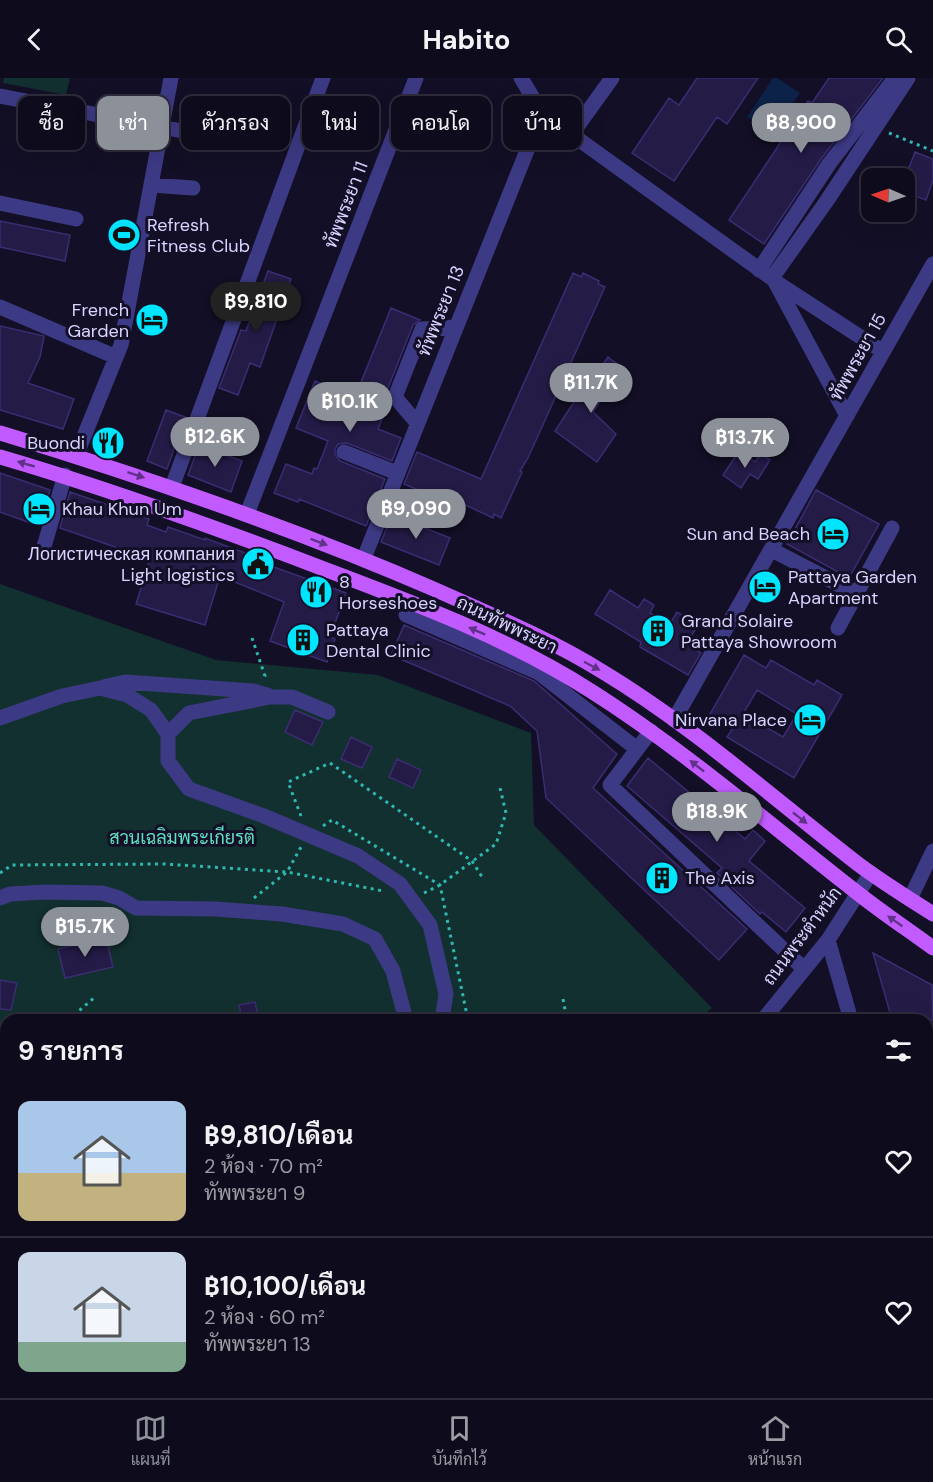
<!DOCTYPE html>
<html lang="th">
<meta charset="utf-8">
<style>
:root{--surface:#0e0b1c;--page:#171425;--text:#f1f3f6;--muted:#9b9ba3;--line:#2e2b3b;--accent:#8c9099}
body{margin:0;font-family:"DM Sans",Sarabun,sans-serif;background:var(--page);color:var(--text);height:100vh;display:flex;flex-direction:column;font-size:22px;white-space:nowrap}
*{box-sizing:border-box;margin:0}
p{font-size:20px;color:var(--muted)}
.icon{flex:none;width:33px;height:33px;fill:none;stroke:currentColor;stroke-width:2;stroke-linecap:round;stroke-linejoin:round}
.map{position:relative;flex:1;overflow:hidden}
.details{position:absolute;left:0px;top:936px;width:933px;height:384px;display:flex;flex-direction:column;background:var(--surface);border-radius:18px 18px 0 0;box-shadow:0 6px 24px #0002,0 0 0 2px var(--line)}
.details>*{flex:none}
.hud{position:absolute;left:18px;top:18px;width:600px;height:54px;display:flex;gap:12px}
.needle{width:39px;rotate:272deg}
.fabs{position:absolute;left:861px;top:90px;display:grid;gap:12px}
.fabs a{display:grid;place-items:center;width:54px;height:54px;border-radius:12px;background:var(--surface);box-shadow:0 6px 24px #0002,0 0 0 2px var(--line);font-size:30px}
.price{position:absolute;translate:-50% -51px;padding:0 14px;border-radius:21px;background:var(--accent);color:#fff;font-size:20px;line-height:39px;filter:drop-shadow(0 2px 3px #0008)}
.price::after{content:'';position:absolute;left:50%;top:36px;width:18px;height:14px;margin-left:-9px;background:inherit;clip-path:polygon(0 0,100% 0,50% 100%)}
.price.current{background:#222;color:#fff}
ul{padding:0;list-style:none}
li{display:flex;align-items:center;gap:18px;height:150px;padding:0 18px}
li+li{border-top:2px solid var(--line)}
li span{display:grid;place-items:center;flex:none;width:168px;height:120px;border-radius:12px;color:#555}
li>.icon{margin-inline-start:auto}
span .icon{width:72px;height:72px;fill:#fffc;stroke-width:1}
li b{font-size:26px}
h2{display:flex;justify-content:space-between;align-items:center;height:72px;padding:0 18px;font-size:26px}
.pill{padding:0 21px;border-radius:12px;background:var(--surface);box-shadow:0 6px 24px #0002,0 0 0 2px var(--line);font-size:21px;line-height:54px}
.pill.current{background:var(--accent);color:#fff}
header{display:flex;justify-content:space-between;align-items:center;height:78px;padding:0 18px;background:var(--surface);font-size:27px;font-weight:700}
.tab-bar{display:flex;justify-content:space-around;align-items:center;height:84px;border-top:2px solid var(--line);background:var(--surface);font-size:16px;color:var(--muted)}
.tab-bar a{display:grid;justify-items:center;gap:3px}
.tab-bar .current{color:var(--accent)}
.map>svg:first-child{display:block}
.green{fill:#12302f}
.water{fill:#0c2248}
.building{fill:#241b47;stroke:#3b2d73;stroke-width:1.5;fill-rule:evenodd}
.lines{fill:none;stroke-linecap:round;stroke-linejoin:round}
.path{stroke:#2fb8b0;stroke-width:3;stroke-dasharray:3 4.5;stroke-linecap:butt}
.minor{stroke:#3d3a85;stroke-width:15}
.major{stroke:#c25bff;stroke-width:15}
.oneway{fill:#623188}
.labels{text-anchor:middle;stroke-width:6;stroke-linejoin:round;paint-order:stroke}
.street-label{font-size:18px;fill:#d9d4ff;stroke:#130f26}
.poi-label{font-size:18px;fill:#d9d4ff;stroke:#130f26;text-anchor:start}
.park-label{font-size:18px;fill:#5fe0c0;stroke:#130f26}
</style>
<header><svg class="icon" aria-label="back" viewBox="0 0 24 24"><path d="M15 5l-7 7 7 7"/></svg>Habito<svg class="icon" aria-label="search" viewBox="0 0 24 24"><circle cx="10" cy="10" r="6"/><path d="M15 15l6 6"/></svg></header>
<div class="map">
<svg width="933" height="1320" viewBox="0 0 933 1320">
<rect width="100%" height="100%" fill="#130f26"/>
<path class="green" d="M4,0H70L66,17L3,5Z
M0,506L216,582L378,597L531,655L534,747L712,930L697,942H6V1314H29L30,1320H0Z"/>
<path class="water" d="M773,0H777L800,15L773,56L747,39Z"/>
<path class="building" d="M697,0H758L727,46L717,39L674,103L632,75L669,20L679,27Z
M829,0H883L821,81L764,166L729,142L808,23L812,25Z
M915,74L933,81V102L926,122L904,114V103Z
M0,143L70,157L65,183L0,169Z
M268,193L291,201L260,289L250,285L238,317L219,310L241,252L246,253Z
M573,195L581,199L583,195L599,203L598,206L605,209L528,380L520,393L522,394L501,440L494,436L493,440L459,424L457,428L404,406L417,374L481,401Z
M391,230L420,242L413,247L386,315L388,326L378,351L401,360L392,383L347,365L338,366L335,371V376L340,383L385,401L366,448L299,421L298,424L274,415L286,386L312,396L314,390L317,391L328,363L296,350L315,303L355,319Z
M0,248L44,258L40,279L28,305L74,321L63,351L0,332Z
M608,279L617,286L613,292L622,298L609,317L606,314L593,334L616,356L597,384L555,353L589,301L591,303Z
M166,332L185,339L167,391L147,383Z
M199,367L242,383L231,414L188,397Z
M739,373L755,384L761,376L770,382L758,401L750,396L741,410L723,397Z
M0,395L50,412L41,444L37,442L36,447L0,434Z
M816,412L879,446L849,500L787,466Z
M70,414L149,441L147,447L166,454L168,449L205,462V460L272,485L271,488L346,515L330,559L335,561L327,584L270,563L284,524L220,498L205,547L136,526L150,481L60,450Z
M392,437L450,460L439,487L381,464Z
M610,512L638,530L644,521L654,527L650,535L669,547L677,534L698,547L690,560L695,563L691,569L701,575L688,597L640,569L641,564L595,536Z
M404,547L534,603L617,676L593,710L747,851L719,882L546,720L537,653L510,628L391,577Z
M744,577L766,590L771,582L814,607L817,602L842,617L794,700L727,659L733,650L710,636ZM757,612L797,636L783,659L743,636Z
M295,632L323,644L312,667L285,654Z
M351,659L372,669L362,690L341,681Z
M648,680L745,761L753,752L765,763L749,783L805,830L786,854L762,834L760,836L717,795L722,790L627,708Z
M397,681L421,692L413,710L389,699Z
M106,860L113,889L65,900L58,871Z
M873,875L932,907L933,942H892Z
M0,902L17,905L11,932L0,931Z
M255,924L259,942H242L239,927Z"/>
<g class="lines">
<path class="path" d="M889,55L933,73
M252,560L265,598L263,600
M301,738L288,704L330,685L472,783L484,802
M323,748L332,742L440,807L468,942
M0,795L12,787L164,786L287,794L383,813
M424,815L440,807L496,766L506,735L500,710
M254,820L287,794L301,769
M563,921L567,942
M68,942L94,920
M0,1142L6,1143"/>
<path class="minor" d="M521,0L542,35L774,202L847,338
M0,18L219,60
M571,57L612,0
M151,107L193,110
M0,125L76,141
M759,192L829,86L895,0
M772,200L826,124L908,0
M776,204L882,273
M0,229L116,279
M417,345L395,319L422,251L455,249
M344,374L397,395
M76,378L121,267L171,0
M172,409L323,0
M247,436L416,0
M43,472L65,397
M772,472L857,516
M364,480L542,35
M411,525L406,537L539,595L637,671
M838,550L892,450
M103,609L125,604L253,613L267,617
M328,634L292,619H270L189,635L168,656V683L189,711L264,738L358,778L400,806L430,847L446,916L442,942
M0,640L62,618L100,610L127,617L151,632L168,656
M674,642L933,186
M651,653L610,707L804,891
M0,820L10,816L45,814L102,815L119,820L136,830L215,831L282,836L343,846L375,861L393,893L406,942
M910,821L933,773
M828,862L851,942
M763,942L828,862L871,795
M0,1027L6,1025
M0,1207L6,1204
M927,1208L933,1229
M854,1314L856,1320
M236,1320L257,1314
M631,1320L633,1314
M657,1320L676,1314"/>
<path class="major" d="M0,355C148,400 294,450 436,512C492,537 550,561 603,594C694,649 774,721 858,786C882,804 908,820 933,836
M0,379C110,411 217,450 324,491C414,525 508,560 591,613C684,672 768,745 855,813C880,833 907,851 933,870"/>
</g>
<defs><path id="oneway-solid" d="M-6-.8H1V-3.2L6.5 0L1 3.2V.8H-6Z" transform="scale(1.5)"/></defs>
<g class="oneway">
<use href="#oneway-solid" transform="translate(26 386) rotate(-164)"/>
<use href="#oneway-solid" transform="translate(136 397) rotate(18)"/>
<use href="#oneway-solid" transform="translate(319 464) rotate(21)"/>
<use href="#oneway-solid" transform="translate(477 553) rotate(-156)"/>
<use href="#oneway-solid" transform="translate(592 588) rotate(28)"/>
<use href="#oneway-solid" transform="translate(697 688) rotate(-142)"/>
<use href="#oneway-solid" transform="translate(800 740) rotate(38)"/>
<use href="#oneway-solid" transform="translate(895 843) rotate(-145)"/>
</g>
<defs>
<symbol id="stadium-disc" viewBox="-11 -11 22 22"><circle r="9.5" fill="#00e5ff" stroke="#130f26"/><path d="M0-5a6.5 5 0 1 0 0 10a6.5 5 0 1 0 0-10ZM-3.5-1.8h7v3.6h-7Z" fill="#111"/></symbol>
<symbol id="hotel-disc" viewBox="-11 -11 22 22"><circle r="9.5" fill="#00e5ff" stroke="#130f26"/><path d="M-6-4.5h1.5V1H6V5H4.5V3h-9V5H-6ZM-4 0a1.8 1.8 0 1 1 3.6 0ZM.5 0V-2.5h3Q6-2.5 6 0Z" fill="#111"/></symbol>
<symbol id="restaurant-disc" viewBox="-11 -11 22 22"><circle r="9.5" fill="#00e5ff" stroke="#130f26"/><path d="M-5-6h1v4h1v-4h1v4h1v-4h1v5L-1.5 .5V6h-2V.5L-5-1ZM5-6V6H3V1.5H1.5Q1.5-4 5-6Z" fill="#111"/></symbol>
<symbol id="civic-disc" viewBox="-11 -11 22 22"><circle r="9.5" fill="#00e5ff" stroke="#130f26"/><path d="M-.6-6.5H3V-4.5H.6V-3L4-1V1h2V6H-6V1h2V-1L-.6-3ZM-1.2 2.5V6h2.4V2.5Z" fill="#111"/></symbol>
<symbol id="building-disc" viewBox="-11 -11 22 22"><circle r="9.5" fill="#00e5ff" stroke="#130f26"/><path d="M-4-6H4V6H1V3H-1V6H-4ZM-2.5-4.3h1.7v1.8h-1.7ZM.8-4.3h1.7v1.8H.8ZM-2.5-1h1.7V.8h-1.7ZM.8-1h1.7V.8H.8Z" fill="#111"/></symbol>
</defs>
<g fill-rule="evenodd">
<use href="#stadium-disc" x="105" y="138" width="38" height="38"/>
<use href="#hotel-disc" x="133" y="223" width="38" height="38"/>
<use href="#restaurant-disc" x="89" y="346" width="38" height="38"/>
<use href="#hotel-disc" x="20" y="412" width="38" height="38"/>
<use href="#hotel-disc" x="814" y="437" width="38" height="38"/>
<use href="#civic-disc" x="239" y="467" width="38" height="38"/>
<use href="#hotel-disc" x="746" y="490" width="38" height="38"/>
<use href="#restaurant-disc" x="297" y="495" width="38" height="38"/>
<use href="#building-disc" x="639" y="534" width="38" height="38"/>
<use href="#building-disc" x="284" y="543" width="38" height="38"/>
<use href="#hotel-disc" x="791" y="623" width="38" height="38"/>
<use href="#building-disc" x="643" y="781" width="38" height="38"/>
</g>
<g class="labels">
<g class="street-label">
<text transform="translate(346 127) rotate(-69)" y="6">ทัพพระยา 11</text>
<text transform="translate(441 233) rotate(-68)" y="6">ทัพพระยา 13</text>
<text transform="translate(858 279) rotate(-61)" y="6">ทัพพระยา 15</text>
<text transform="translate(507 547) rotate(26)" y="6">ถนนทัพพระยา</text>
<text transform="translate(802 858) rotate(-53)" y="6">ถนนพระตำหนัก</text>
</g>
<g class="poi-label">
<text x="147" y="153">Refresh<tspan x="147" dy="21">Fitness Club</tspan></text>
<text x="129" y="238" text-anchor="end">French<tspan x="129" dy="21">Garden</tspan></text>
<text x="85" y="371" text-anchor="end">Buondi</text>
<text x="62" y="437">Khau Khun Um</text>
<text x="810" y="462" text-anchor="end">Sun and Beach</text>
<text x="235" y="482" text-anchor="end">Логистическая компания<tspan x="235" dy="21">Light logistics</tspan></text>
<text x="788" y="505">Pattaya Garden<tspan x="788" dy="21">Apartment</tspan></text>
<text x="339" y="510">8<tspan x="339" dy="21">Horseshoes</tspan></text>
<text x="681" y="549">Grand Solaire<tspan x="681" dy="21">Pattaya Showroom</tspan></text>
<text x="326" y="558">Pattaya<tspan x="326" dy="21">Dental Clinic</tspan></text>
<text x="787" y="648" text-anchor="end">Nirvana Place</text>
<text x="685" y="806">The Axis</text>
</g>
<g class="park-label">
<text x="182" y="766">สวนเฉลิมพระเกียรติ</text>
</g>
</g>
</svg>
<div class="fabs">
<a><svg class="needle" viewBox="-14 -14 28 28"><path d="M0-13l5 13h-10z" fill="#e53935"/><path d="M0 13l5-13h-10z" fill="#9b9ba3"/></svg></a>
</div>
<b class="price" style="left:801px;top:76px">฿8,900</b>
<b class="price current" style="left:256px;top:255px">฿9,810</b>
<b class="price" style="left:591px;top:336px">฿11.7K</b>
<b class="price" style="left:350px;top:355px">฿10.1K</b>
<b class="price" style="left:215px;top:390px">฿12.6K</b>
<b class="price" style="left:745px;top:391px">฿13.7K</b>
<b class="price" style="left:416px;top:462px">฿9,090</b>
<b class="price" style="left:717px;top:765px">฿18.9K</b>
<b class="price" style="left:85px;top:880px">฿15.7K</b>
<div class="hud">
<a class="pill">ซื้อ</a>
<a class="pill current">เช่า</a>
<a class="pill">ตัวกรอง</a>
<a class="pill">ใหม่</a>
<a class="pill">คอนโด</a>
<a class="pill">บ้าน</a>
</div>
<section class="details">
<h2>9 รายการ<svg class="icon" aria-label="filters" viewBox="0 0 24 24"><path d="M4 7h16M4 17h16"/><circle cx="9" cy="7" r="2"/><circle cx="15" cy="17" r="2"/></svg></h2>
<ul>
<li><span style="background:linear-gradient(#a9c7e8 60%,#c2b280 0)"><svg class="icon" aria-label="home" viewBox="0 0 24 24"><path d="M3 11l9-7 9 7M6 9v11h12V9"/></svg></span><div><b>฿9,810/เดือน</b><p>2 ห้อง · 70 m²</p><p>ทัพพระยา 9</p></div><svg class="icon" aria-label="heart" viewBox="0 0 24 24"><path d="M12 20l-8-8c-3-5 5-10 8-4 3-6 11-1 8 4z"/></svg></li>
<li><span style="background:linear-gradient(#c9d6e8 75%,#7fa58c 0)"><svg class="icon" aria-label="home" viewBox="0 0 24 24"><path d="M3 11l9-7 9 7M6 9v11h12V9"/></svg></span><div><b>฿10,100/เดือน</b><p>2 ห้อง · 60 m²</p><p>ทัพพระยา 13</p></div><svg class="icon" aria-label="heart" viewBox="0 0 24 24"><path d="M12 20l-8-8c-3-5 5-10 8-4 3-6 11-1 8 4z"/></svg></li>
</ul>
</section>
</div>
<nav class="tab-bar">
<a class="current"><svg class="icon" aria-label="map" viewBox="0 0 24 24"><path d="M3 6l6-2 6 2 6-2v14l-6 2-6-2-6 2zM9 4v14M15 6v14"/></svg>แผนที่</a>
<a><svg class="icon" aria-label="saved" viewBox="0 0 24 24"><path d="M7 4h10v16l-5-4-5 4z"/></svg>บันทึกไว้</a>
<a><svg class="icon" aria-label="home" viewBox="0 0 24 24"><path d="M3 11l9-7 9 7M6 9v11h12V9"/></svg>หน้าแรก</a>
</nav>
